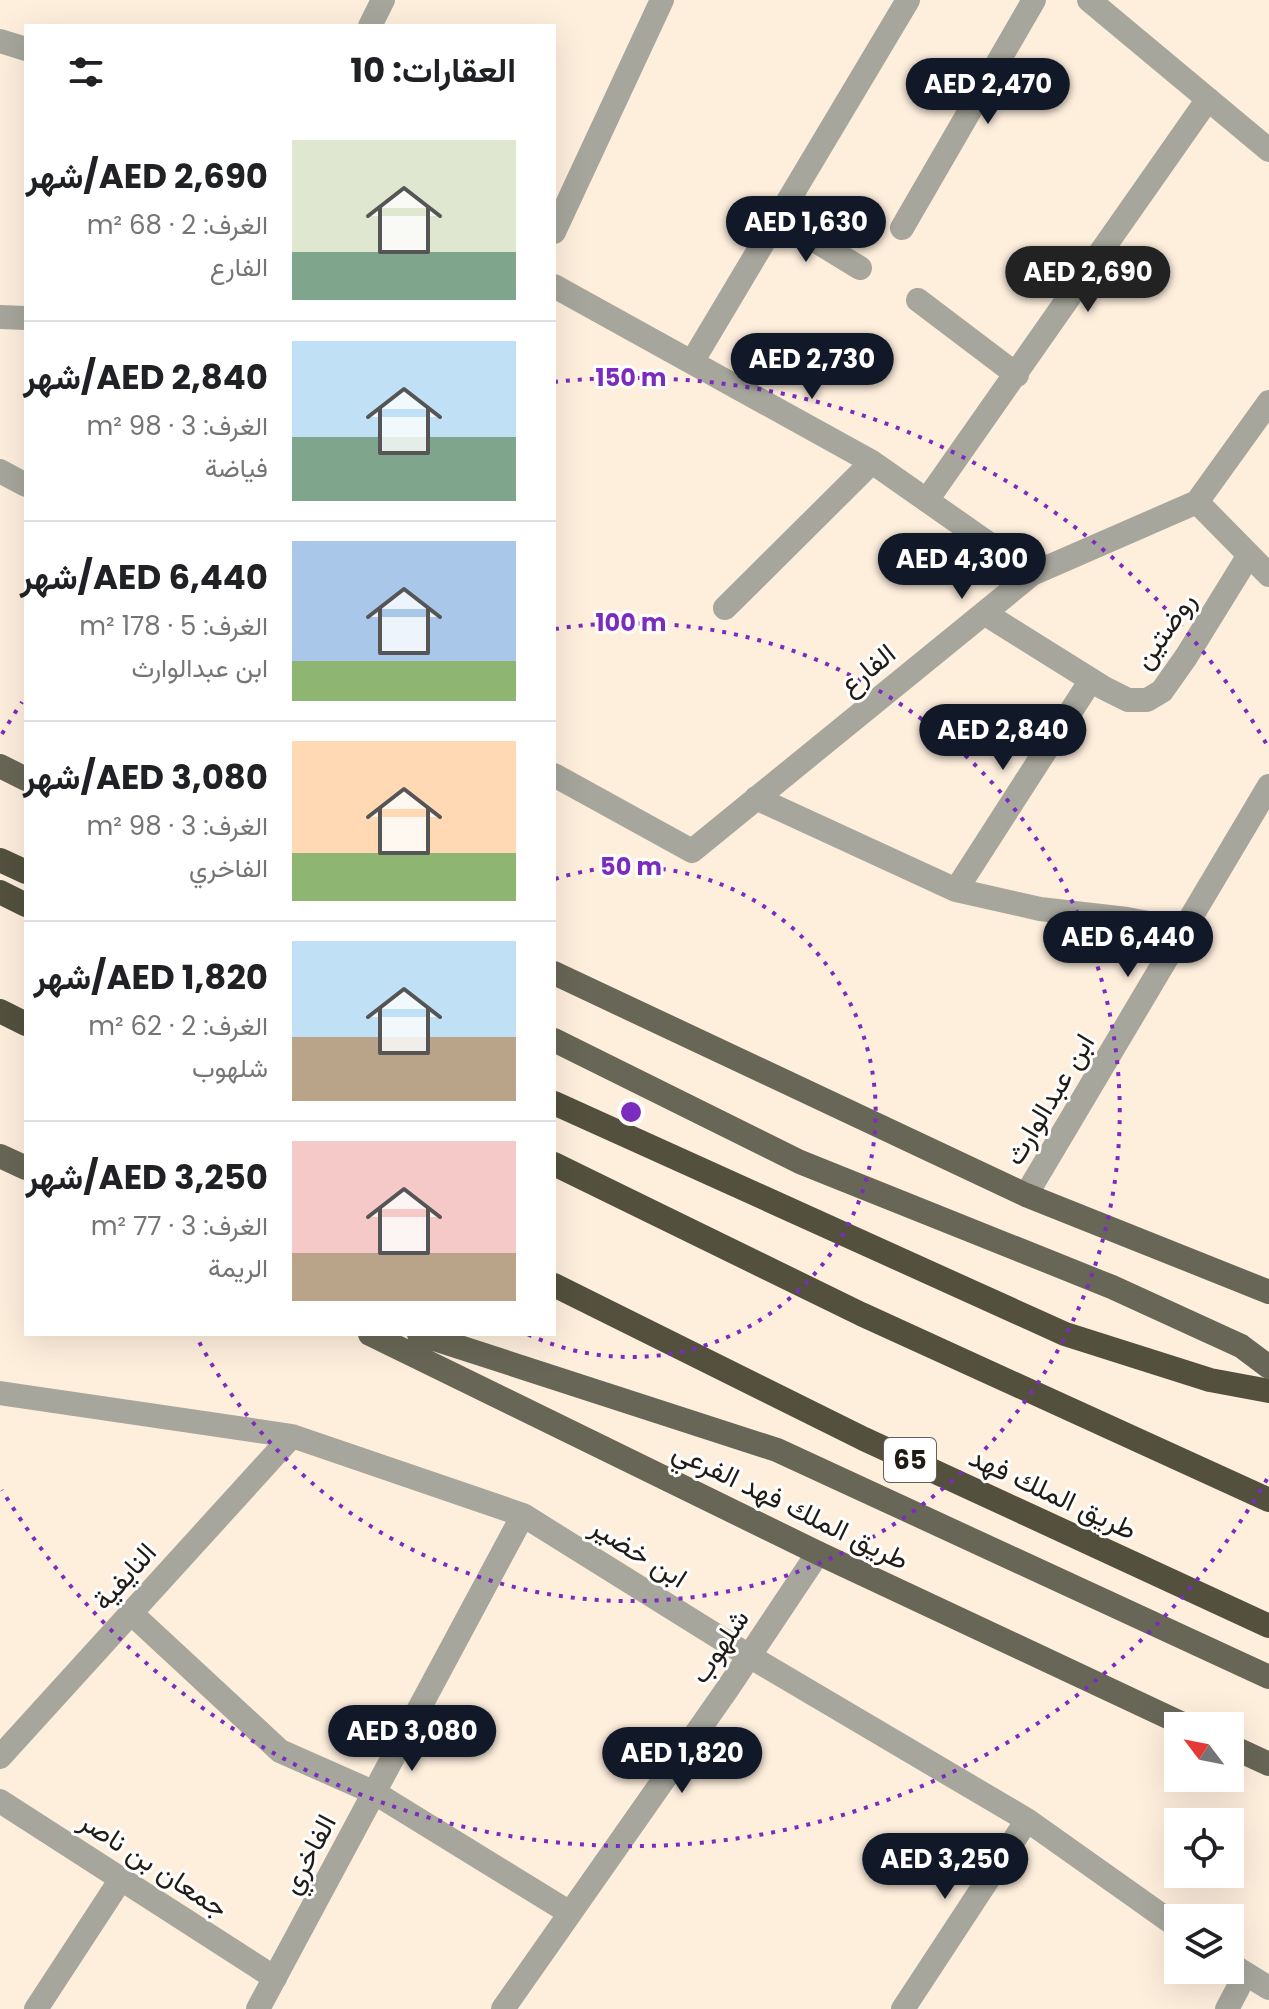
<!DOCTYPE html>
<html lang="ar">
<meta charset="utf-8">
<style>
:root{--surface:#fff;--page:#f2f2f2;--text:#202124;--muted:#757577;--line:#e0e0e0;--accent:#111827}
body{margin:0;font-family:Poppins,Vazirmatn,sans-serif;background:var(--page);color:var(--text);direction:rtl;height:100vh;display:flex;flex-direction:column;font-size:30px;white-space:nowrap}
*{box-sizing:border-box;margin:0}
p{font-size:26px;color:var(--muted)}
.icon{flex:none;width:44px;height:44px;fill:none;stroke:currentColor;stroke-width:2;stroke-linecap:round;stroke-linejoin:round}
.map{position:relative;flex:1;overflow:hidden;direction:ltr}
.sheet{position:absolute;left:24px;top:24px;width:532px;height:1312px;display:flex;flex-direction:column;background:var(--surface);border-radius:0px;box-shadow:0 8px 32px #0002;direction:rtl}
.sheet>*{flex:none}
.needle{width:52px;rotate:302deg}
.controls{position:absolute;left:1164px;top:1712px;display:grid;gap:16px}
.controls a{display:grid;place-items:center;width:80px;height:80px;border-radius:0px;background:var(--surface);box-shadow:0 8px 32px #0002;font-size:40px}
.price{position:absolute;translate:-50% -68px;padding:0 18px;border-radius:28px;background:var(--accent);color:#fff;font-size:26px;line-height:52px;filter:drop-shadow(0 2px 4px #0008)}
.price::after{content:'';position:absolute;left:50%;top:48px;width:24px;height:18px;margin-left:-12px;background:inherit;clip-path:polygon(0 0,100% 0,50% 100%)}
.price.on{background:#222;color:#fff}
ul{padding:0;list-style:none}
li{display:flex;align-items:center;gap:24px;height:200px;padding:0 40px}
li+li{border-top:2px solid var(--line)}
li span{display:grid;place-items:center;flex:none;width:224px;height:160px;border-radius:0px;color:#555}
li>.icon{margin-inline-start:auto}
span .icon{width:96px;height:96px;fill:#fffc;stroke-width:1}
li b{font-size:34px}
h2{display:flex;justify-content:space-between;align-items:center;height:96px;padding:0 40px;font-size:34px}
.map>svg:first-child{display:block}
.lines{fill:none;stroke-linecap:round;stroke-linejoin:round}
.minor{stroke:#a6a69c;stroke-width:24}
.major{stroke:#686757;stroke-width:24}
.highway{stroke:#53513e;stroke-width:24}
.ring{fill:none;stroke:#7b2cbf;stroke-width:4;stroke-dasharray:4 8}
.labels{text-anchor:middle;stroke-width:6;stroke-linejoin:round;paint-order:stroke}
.shield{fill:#fff;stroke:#645f5b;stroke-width:2}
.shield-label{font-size:26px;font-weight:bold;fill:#211b15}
.street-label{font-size:28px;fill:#211b15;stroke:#fff}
.centre{fill:#7b2cbf;stroke:#fff;stroke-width:4}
.ring-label{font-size:24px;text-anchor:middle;font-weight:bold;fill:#7b2cbf;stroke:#fff;stroke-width:6;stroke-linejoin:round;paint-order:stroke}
</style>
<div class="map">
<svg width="1269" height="2009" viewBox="0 0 1269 2009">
<rect width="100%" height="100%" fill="#feefdd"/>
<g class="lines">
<path class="minor" d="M1089,0L1269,150
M370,26L383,0
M0,41L26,49
M778,218L860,268
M902,228L1034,0
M554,232L662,0
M554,286L872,462L1032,574
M918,300L1017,375
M0,317L26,318
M692,362L908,0
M0,471L26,485
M927,500L1208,99
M1197,502L1269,575
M725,608L872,462
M984,613L1104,688L1128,700H1147L1162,691L1186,657L1249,555
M554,775L692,851L1032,574L1197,502L1269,402
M756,798L956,890L1040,909L1127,919L1185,930
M956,890L1091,680
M1026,1195L1269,786
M0,1393L292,1436L523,1515L749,1656L1027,1820L1178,1927
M131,1613L280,1751L375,1793L570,1913
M0,1757L292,1436
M0,1801L275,1978
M1230,1964L1269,1988
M36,2009L121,1879
M258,2009L523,1515
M503,2009L728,1688L818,1553
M903,2009L1027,1820
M1227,2009L1245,1975"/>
<path class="major" d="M0,766L26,779
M554,973L1026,1195L1269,1292
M554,1040L800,1162L1112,1287L1241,1346L1269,1367
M0,1156L26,1168
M370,1334L818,1553L1187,1726
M419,1334L777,1450L1269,1677
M1230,1746L1269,1764"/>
<path class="highway" d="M0,860L26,872
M0,892L26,905
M0,1011L26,1024
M554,1103L1065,1334L1210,1380L1269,1391
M554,1164L861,1314L1269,1500
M554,1285L864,1439L1269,1626"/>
</g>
<g class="ring">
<path d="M555 879A245 245 0 1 1 527 1334"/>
<path d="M555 629A489 489 0 1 1 195 1334"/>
<path d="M1267 1479A734 734 0 0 1 2 1490M2 734A734 734 0 0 1 22 702M554 382A734 734 0 0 1 1267 745"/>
</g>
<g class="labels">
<rect class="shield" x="884" y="1438" width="52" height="44" rx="6"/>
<g class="shield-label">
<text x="910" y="1469">65</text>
</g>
<g class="street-label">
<text transform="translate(1164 630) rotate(-55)" y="10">روضتين</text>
<text transform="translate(867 669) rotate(-39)" y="10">الفارع</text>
<text transform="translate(1049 1099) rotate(-59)" y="10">ابن عبدالوارث</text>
<text transform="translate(1053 1493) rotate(25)" y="10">طريق الملك فهد</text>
<text transform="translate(791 1505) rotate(26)" y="10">طريق الملك فهد الفرعي</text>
<text transform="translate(639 1552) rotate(32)" y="10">ابن خضير</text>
<text transform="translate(124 1576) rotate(-48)" y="10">النايفية</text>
<text transform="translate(719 1646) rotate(-56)" y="10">شلهوب</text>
<text transform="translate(308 1854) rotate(-62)" y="10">الفاخري</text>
<text transform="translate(154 1864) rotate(33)" y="10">جمعان بن ناصر</text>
</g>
</g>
<circle cx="631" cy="1112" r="12" class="centre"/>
<g class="ring-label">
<text x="631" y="386">150 m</text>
<text x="631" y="631">100 m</text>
<text x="631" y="875">50 m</text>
</g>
</svg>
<div class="controls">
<a><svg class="needle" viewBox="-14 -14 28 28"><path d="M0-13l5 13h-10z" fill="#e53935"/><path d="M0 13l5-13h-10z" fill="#757577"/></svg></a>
<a><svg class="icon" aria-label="locate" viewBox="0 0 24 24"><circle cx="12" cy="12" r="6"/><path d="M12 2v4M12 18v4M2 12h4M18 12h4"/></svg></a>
<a><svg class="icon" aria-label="layers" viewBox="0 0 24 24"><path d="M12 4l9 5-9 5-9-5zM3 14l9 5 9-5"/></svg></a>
</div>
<b class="price" style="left:988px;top:126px">AED 2,470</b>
<b class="price" style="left:806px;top:264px">AED 1,630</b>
<b class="price on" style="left:1088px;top:314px">AED 2,690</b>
<b class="price" style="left:812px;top:401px">AED 2,730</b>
<b class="price" style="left:962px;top:601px">AED 4,300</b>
<b class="price" style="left:1003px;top:772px">AED 2,840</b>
<b class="price" style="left:1128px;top:979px">AED 6,440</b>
<b class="price" style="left:412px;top:1773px">AED 3,080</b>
<b class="price" style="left:682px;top:1795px">AED 1,820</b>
<b class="price" style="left:945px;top:1901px">AED 3,250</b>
<section class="sheet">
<h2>العقارات: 10<svg class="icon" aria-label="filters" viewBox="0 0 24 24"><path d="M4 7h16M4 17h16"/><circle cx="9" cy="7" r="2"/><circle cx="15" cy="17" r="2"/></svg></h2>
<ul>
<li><span style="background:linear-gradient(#dfe7d0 70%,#7fa58c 0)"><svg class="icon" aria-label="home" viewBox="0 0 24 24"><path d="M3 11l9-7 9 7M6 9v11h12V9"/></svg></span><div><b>AED 2,690/شهر</b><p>الغرف: 2 · 68 m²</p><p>الفارع</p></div></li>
<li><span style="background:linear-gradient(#bfe0f5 60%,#7fa58c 0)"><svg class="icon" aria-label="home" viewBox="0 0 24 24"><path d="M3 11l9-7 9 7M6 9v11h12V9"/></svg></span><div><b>AED 2,840/شهر</b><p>الغرف: 3 · 98 m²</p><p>فياضة</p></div></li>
<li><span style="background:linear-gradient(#a9c7e8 75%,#8fb573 0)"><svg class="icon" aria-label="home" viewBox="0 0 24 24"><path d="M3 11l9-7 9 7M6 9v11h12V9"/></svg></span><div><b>AED 6,440/شهر</b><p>الغرف: 5 · 178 m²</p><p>ابن عبدالوارث</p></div></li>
<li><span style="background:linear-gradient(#ffd9b3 70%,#8fb573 0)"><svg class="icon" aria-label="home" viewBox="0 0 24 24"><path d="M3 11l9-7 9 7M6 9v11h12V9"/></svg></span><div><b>AED 3,080/شهر</b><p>الغرف: 3 · 98 m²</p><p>الفاخري</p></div></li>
<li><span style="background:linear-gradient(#bfe0f5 60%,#b9a48a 0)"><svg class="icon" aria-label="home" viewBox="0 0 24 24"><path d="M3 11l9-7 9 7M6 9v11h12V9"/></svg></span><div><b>AED 1,820/شهر</b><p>الغرف: 2 · 62 m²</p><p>شلهوب</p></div></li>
<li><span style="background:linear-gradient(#f6c9c9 70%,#b9a48a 0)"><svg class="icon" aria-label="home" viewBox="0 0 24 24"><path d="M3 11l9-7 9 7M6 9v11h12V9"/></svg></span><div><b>AED 3,250/شهر</b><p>الغرف: 3 · 77 m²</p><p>الريمة</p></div></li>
</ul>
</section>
</div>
